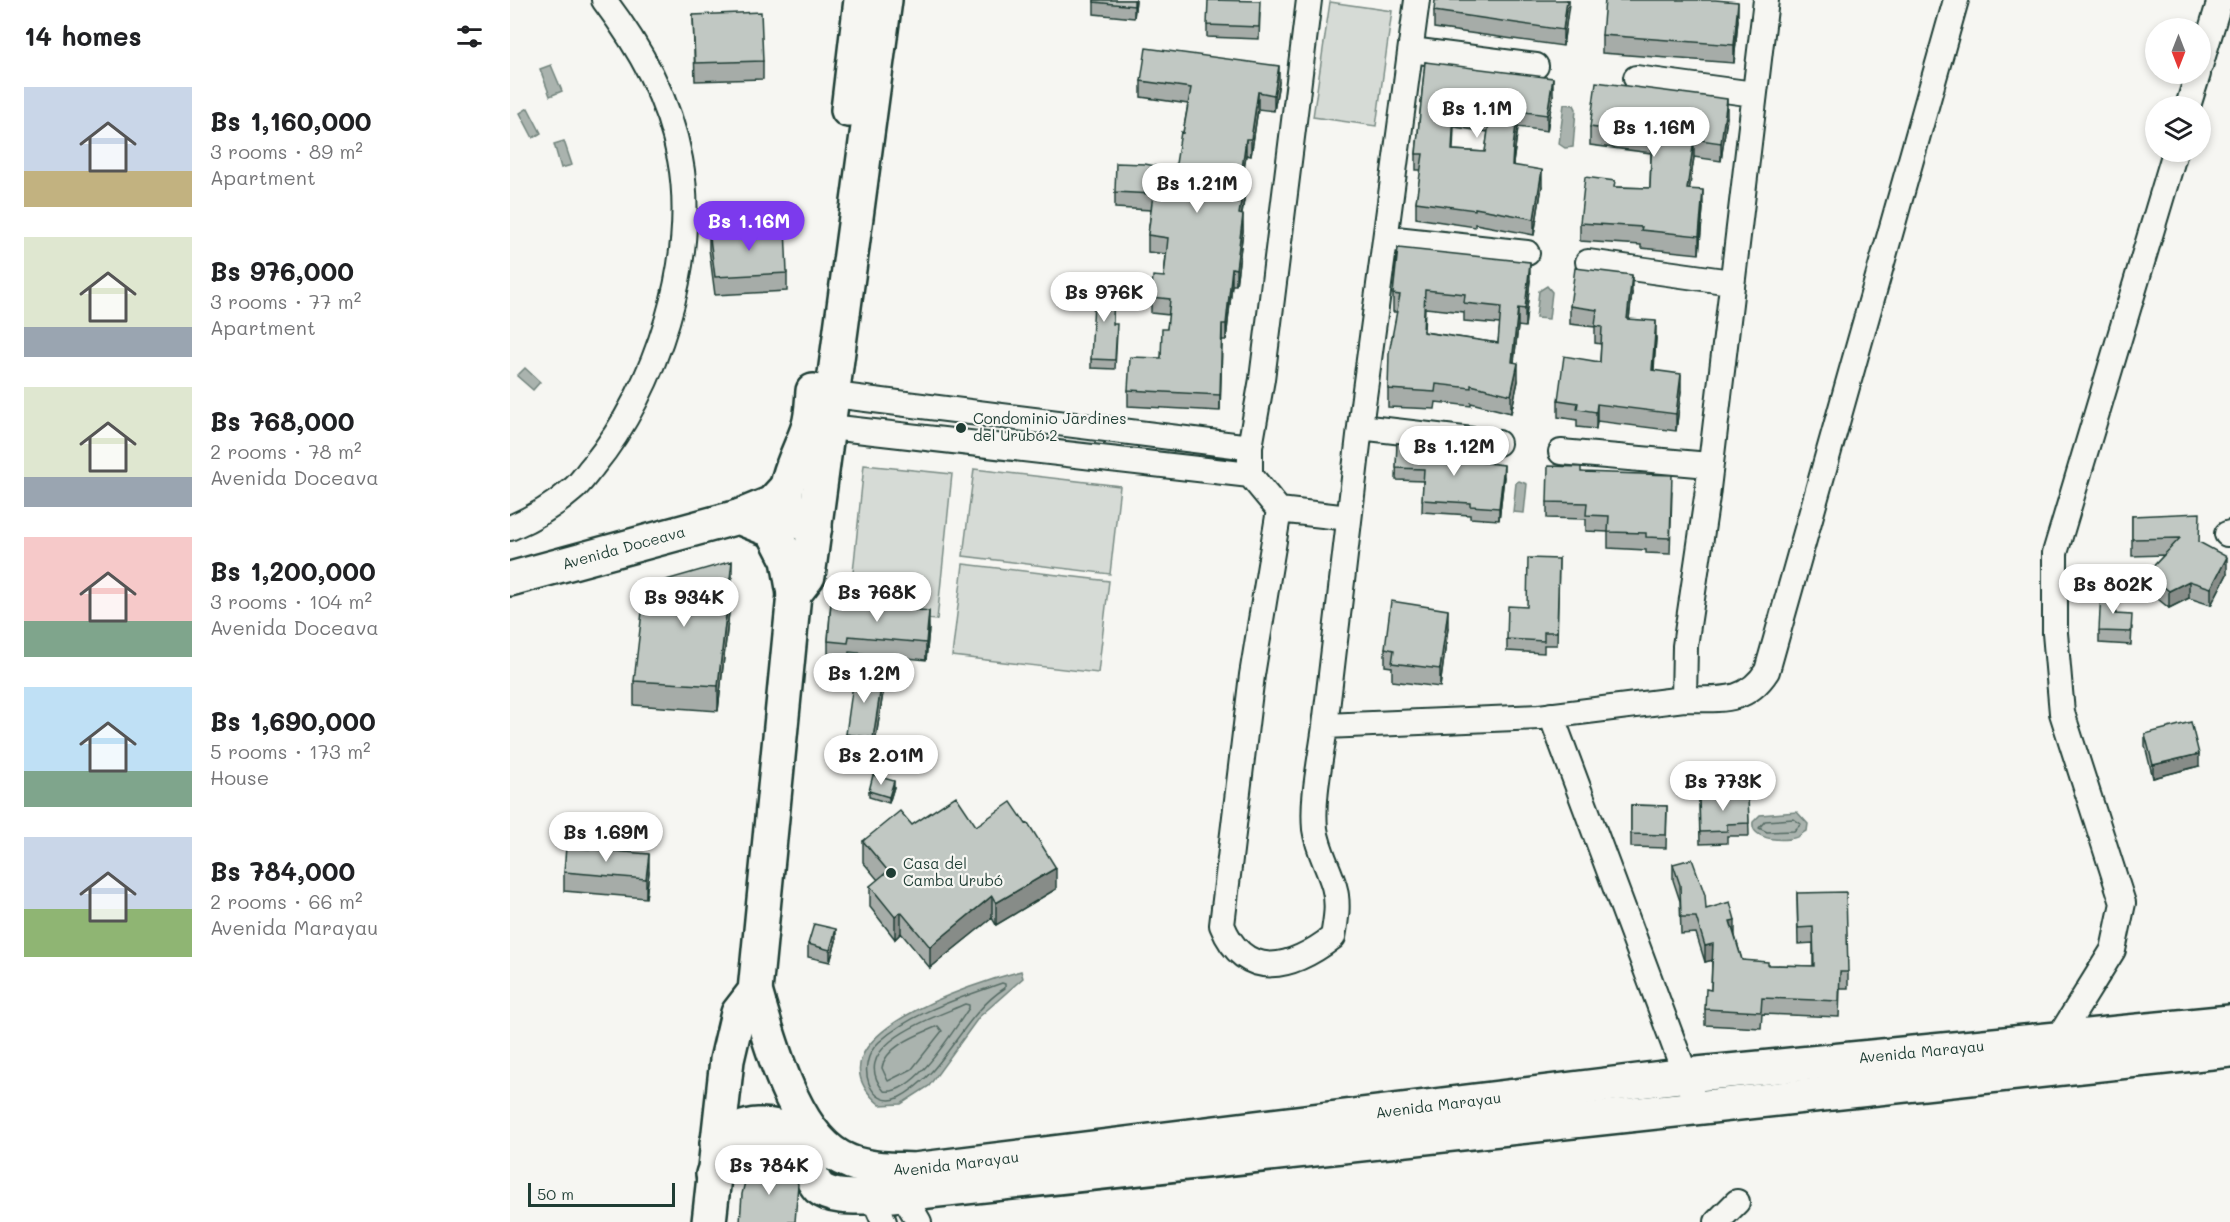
<!DOCTYPE html>
<meta charset="utf-8">
<style>
:root{--surface:#fff;--page:#f2f2f2;--text:#202124;--muted:#757577;--accent:#7c3aed}
body{margin:0;font-family:Mali,sans-serif;background:var(--page);color:var(--text);height:100vh;display:flex;flex-direction:column;font-size:22px;white-space:nowrap}
*{box-sizing:border-box;margin:0}
p{font-size:20px;color:var(--muted)}
.icon{flex:none;width:33px;height:33px;fill:none;stroke:currentColor;stroke-width:2;stroke-linecap:round;stroke-linejoin:round}
.map{position:relative;flex:1;overflow:hidden}
.details{display:flex;flex-direction:column;background:var(--surface);width:510px}
.details>*{flex:none}
.needle{width:39px;rotate:180deg}
.buttons{position:absolute;left:1635px;top:18px;display:grid;gap:12px}
.buttons a{display:grid;place-items:center;width:66px;height:66px;border-radius:50%;background:var(--surface);box-shadow:0 3px 9px #0003;font-size:30px}
.scale{position:absolute;left:18px;bottom:15px;width:147px;box-sizing:border-box;padding-left:6px;border:3px solid #1f3d34;border-top:0;font-size:16px;line-height:21px;white-space:nowrap;color:#1f3d34;-webkit-text-stroke:4px #f6f6f2;paint-order:stroke}
.price{position:absolute;translate:-50% -51px;padding:0 14px;border-radius:21px;background:#fff;color:#222;font-size:20px;line-height:39px;filter:drop-shadow(0 2px 3px #0008)}
.price::after{content:'';position:absolute;left:50%;top:36px;width:18px;height:14px;margin-left:-9px;background:inherit;clip-path:polygon(0 0,100% 0,50% 100%)}
.price.active{background:var(--accent);color:#fff}
ul{padding:0;list-style:none}
li{display:flex;align-items:center;gap:18px;height:150px;padding:0 24px}
li span{display:grid;place-items:center;flex:none;width:168px;height:120px;border-radius:0px;color:#555}
li>.icon{margin-inline-start:auto}
span .icon{width:72px;height:72px;fill:#fffc;stroke-width:1}
li b{font-size:26px}
h2{display:flex;justify-content:space-between;align-items:center;height:72px;padding:0 24px;font-size:26px}
main{display:flex;flex:1;min-height:0}
.map>svg:first-child{display:block}
.green{fill:#d6dbd6;stroke:#7a8c85;stroke-width:1.5}
.water{fill:#aab3ae;stroke:#72847d;stroke-width:1.5}
.lines{fill:none;stroke-linecap:round;stroke-linejoin:round}
.shore{stroke:#576c65;stroke-width:1.5}
.street-casing{stroke:#1f3d34;stroke-width:28}
.secondary-casing{stroke:#1f3d34;stroke-width:38}
.street{stroke:#f6f6f2;stroke-width:24}
.secondary{stroke:#f6f6f2;stroke-width:33}
.wall{fill:#a6aca8;stroke:#1f3d34;stroke-width:1.5;fill-rule:evenodd}
.shaded-wall{fill:#878c88;stroke:#1f3d34;stroke-width:1.5}
.building{fill:#c1c8c3;stroke:#1f3d34;stroke-width:1.5;fill-rule:evenodd}
.poi-dot{fill:#1f3d34;stroke:#f6f6f2;stroke-width:2}
.labels{text-anchor:middle;stroke-width:4.5;stroke-linejoin:round;paint-order:stroke}
.poi-label{font-size:15px;fill:#1f3d34;stroke:#f6f6f2;text-anchor:start}
.street-label{font-size:15px;fill:#1f3d34;stroke:#f6f6f2}
</style>
<main>
<section class="details">
<h2>14 homes<svg class="icon" aria-label="filters" viewBox="0 0 24 24"><path d="M4 7h16M4 17h16"/><circle cx="9" cy="7" r="2"/><circle cx="15" cy="17" r="2"/></svg></h2>
<ul>
<li><span style="background:linear-gradient(#c9d6e8 70%,#c2b280 0)"><svg class="icon" aria-label="home" viewBox="0 0 24 24"><path d="M3 11l9-7 9 7M6 9v11h12V9"/></svg></span><div><b>Bs 1,160,000</b><p>3 rooms · 89 m²</p><p>Apartment</p></div></li>
<li><span style="background:linear-gradient(#dfe7d0 75%,#9aa5b1 0)"><svg class="icon" aria-label="home" viewBox="0 0 24 24"><path d="M3 11l9-7 9 7M6 9v11h12V9"/></svg></span><div><b>Bs 976,000</b><p>3 rooms · 77 m²</p><p>Apartment</p></div></li>
<li><span style="background:linear-gradient(#dfe7d0 75%,#9aa5b1 0)"><svg class="icon" aria-label="home" viewBox="0 0 24 24"><path d="M3 11l9-7 9 7M6 9v11h12V9"/></svg></span><div><b>Bs 768,000</b><p>2 rooms · 78 m²</p><p>Avenida Doceava</p></div></li>
<li><span style="background:linear-gradient(#f6c9c9 70%,#7fa58c 0)"><svg class="icon" aria-label="home" viewBox="0 0 24 24"><path d="M3 11l9-7 9 7M6 9v11h12V9"/></svg></span><div><b>Bs 1,200,000</b><p>3 rooms · 104 m²</p><p>Avenida Doceava</p></div></li>
<li><span style="background:linear-gradient(#bfe0f5 70%,#7fa58c 0)"><svg class="icon" aria-label="home" viewBox="0 0 24 24"><path d="M3 11l9-7 9 7M6 9v11h12V9"/></svg></span><div><b>Bs 1,690,000</b><p>5 rooms · 173 m²</p><p>House</p></div></li>
<li><span style="background:linear-gradient(#c9d6e8 60%,#8fb573 0)"><svg class="icon" aria-label="home" viewBox="0 0 24 24"><path d="M3 11l9-7 9 7M6 9v11h12V9"/></svg></span><div><b>Bs 784,000</b><p>2 rooms · 66 m²</p><p>Avenida Marayau</p></div></li>
</ul>
</section>
<div class="map">
<svg width="1720" height="1222" viewBox="0 0 1720 1222">
<rect width="100%" height="100%" fill="#f6f6f2"/>
<filter id="ink" filterUnits="userSpaceOnUse"><feTurbulence type="fractalNoise" baseFrequency=".0167" numOctaves="2"/><feDisplacementMap in="SourceGraphic" scale="12" xChannelSelector="R" yChannelSelector="G"/><feConvolveMatrix kernelMatrix="1 2 1 2 8 2 1 2 1" color-interpolation-filters="sRGB"/></filter>
<g filter="url(#ink)">
<path class="green" d="M820,2L882,11L866,126L803,117Z
M354,465L442,474L427,620L339,612Z
M464,469L610,486L600,574L453,556Z
M453,564L599,581L588,673L442,656Z"/>
<path class="water" d="M41,65L52,91L40,96L30,69Z
M1054,104L1064,105L1066,109L1063,147L1055,148L1049,144Z
M18,108L31,133L23,138L10,113Z
M54,141L62,165L51,168L44,144Z
M1037,286L1042,292L1039,319L1026,318L1029,291Z
M15,368L30,382L23,390L7,376Z
M1009,481L1017,484L1014,513L1003,512L1006,483Z
M1287,812L1298,824L1297,831C1294,831 1292,834 1289,836C1280,842 1240,842 1243,822L1250,815Z
M511,971L513,978L469,1017L419,1086L391,1104L370,1105C290,1037 466,983 511,971Z"/>
<g class="lines">
<path class="shore" d="M1284,819L1291,824L1284,831L1257,832L1249,828L1255,821Z
M492,983L495,984V988C451,1016 435,1075 388,1098C362,1110 343,1066 369,1042C402,1012 451,998 492,983Z
M455,1004L459,1005V1008C443,1031 404,1096 374,1091C335,1045 424,1018 455,1004Z
M428,1026L432,1031L402,1069L378,1081L372,1068C375,1046 410,1034 428,1026Z"/>
<defs>
<path id="street" d="M799,0L752,379L740,447V475L769,510L839,518
M907,0L850,427L815,726L1029,717L1174,699L1175,646L1197,497L1256,0
M901,50L1026,66
M1690,66L1710,0
M1126,78L1244,94
M1678,106L1688,74
M876,238L1017,253
M1078,262L1221,282
M324,395L740,447
M320,427L740,475
M850,427L988,443
M1051,452L1199,465
M769,510L742,675L712,925C735,983 783,968 823,937C826,920 829,903 824,886C818,866 808,850 805,829C802,795 811,759 815,726
M0,528C21,519 45,505 62,490C70,484 76,474 83,466C146,389 189,258 170,159C159,99 130,48 94,0
M1717,534L1720,533
M1174,699C1210,699 1236,704 1257,671L1446,0
M1041,715L1181,1090
M1541,1050L1603,950L1613,903L1552,713L1545,633V553L1665,152
M392,1193L409,1222
M363,1197L374,1222
M1207,1222L1227,1202"/>
<g id="secondary">
<path d="M338,110L351,0"/>
<path d="M303,391C302,403 302,417 298,428C288,459 250,517 305,527"/>
<path d="M228,517L263,531L278,560L284,594"/>
<path id="s1" d="M0,579L228,517L262,503L274,490"/>
<path id="s2" d="M245,991C260,1041 285,1143 340,1162C361,1170 382,1169 404,1170L1177,1075L1720,1022"/>
<path d="M207,1143C215,1139 223,1133 231,1129C251,1120 287,1126 295,1149C300,1162 298,1177 309,1188C322,1199 347,1197 363,1197L1720,1050"/>
<path d="M203,1174C236,1150 263,1142 299,1166"/>
<path d="M199,1222L217,1060L228,1013L245,991L284,594L298,576L375,0"/>
</g>
</defs>
<use href="#street" class="street-casing"/>
<use href="#secondary" class="secondary-casing"/>
<use href="#street" class="street"/>
<use href="#secondary" class="secondary"/>
</g>
<path class="wall" d="M584,0H626L624,18L584,14Z
M1059,0L1053,46L924,28V11Z
M750,13L749,39L697,37V25Z
M183,15L253,61V79L185,81Z
M1228,20L1224,63L1092,53V35Z
M915,62L1043,95L1037,131L1008,127L1003,163V166L1032,186L1024,235L965,224V227L906,218V202L911,170H906V154ZM944,127L978,132L975,152L943,150Z
M631,81L769,82L764,111L748,109L741,156L736,155L733,176L735,193L732,214L733,231L726,285H722L716,340H712L710,411L618,406V390L651,358L657,329L659,315L641,313V297L654,277L656,254L638,252V235L641,210L605,208V192L665,170L673,133L678,104L631,97Z
M1217,117L1211,161L1184,157L1179,189L1193,208L1189,254L1131,248V245L1070,241V223L1105,187L1140,188L1141,153L1080,145V127Z
M199,230L277,273V291L205,295L199,249Z
M888,248L1020,280L1015,327L1008,326L1004,362L1008,381L1001,413L961,403V406L926,402L925,409L878,407V389L887,312H883V294ZM915,308L954,312V321L990,324L988,343L914,332Z
M1122,293L1119,319L1146,338L1144,370L1171,391L1166,431L1087,421L1086,429L1067,427V420L1048,417V400L1090,362L1091,344L1085,343V327L1060,324V306Z
M603,324L607,333L605,369L581,368V359Z
M887,443L917,456L994,477L989,520L960,518V515L912,512L913,481L886,480Z
M1071,472L1162,491L1160,554L1136,553V550L1098,548V532L1076,531V519L1037,518V502Z
M1622,516L1689,542L1717,574L1701,605L1679,598L1659,608L1637,590V573L1654,555L1622,556Z
M1049,559L1047,645H1034V653L997,651V639L1017,607Z
M222,585L208,711L124,705V681Z
M321,602L419,628L416,660L339,652L338,660L318,658V641Z
M1606,603V614L1622,627L1621,645L1589,643V631Z
M938,628L930,687L882,681V667L875,666V648Z
M373,693L363,756L336,752V734Z
M1635,734L1689,766L1643,778L1635,746Z
M384,787L379,803L359,797V791Z
M1238,796L1239,836H1217V843L1190,844L1189,797Z
M1121,805L1157,806L1156,848L1121,847Z
M402,825L466,826L546,889L486,925L482,918L420,968L391,933L385,939L360,907V886L368,880L353,862V841Z
M1163,864L1196,909L1225,936L1232,960L1258,965L1303,966V943L1288,944L1287,893L1338,972V988H1330L1329,1017L1252,1014L1251,1028L1195,1025V1009L1201,990L1202,960L1195,962L1186,933L1171,934L1170,901L1163,880Z
M54,872H139L136,898L54,891Z
M326,941L320,962L298,957V944Z"/>
<path class="shaded-wall" d="M624,0H626L624,18Z
M1057,0H1059V4L1053,46V30Z
M1228,2V20L1224,63V45Z
M769,66V82L764,111V95Z
M1043,78V95L1037,131V115Z
M748,92V109L741,156V139Z
M1217,99V117L1211,161V143Z
M1008,111V127L1003,163L1002,182L1003,147Z
M736,139V155L731,192V176Z
M1184,139V157L1177,207V189Z
M1032,170V186L1024,235V219Z
M735,176V193L729,231V214Z
M1193,190V208L1189,254V236Z
M733,215V231L726,285V269Z
M1020,262V280L1015,327V309Z
M722,268V285L716,340V324Z
M1122,275V293L1117,336V319Z
M1008,308V326L1002,379V362Z
M1146,321V338L1142,387V370Z
M712,324V340L710,411V395Z
M1008,363V381L1001,413V395Z
M1171,374V391L1166,431V414Z
M1087,404V421L1086,429V412Z
M994,465V477L989,520V508Z
M1717,557V574L1701,605V588Z
M222,561V585L208,711V686Z
M1679,581V598L1659,608V591Z
M938,610V628L930,687V669Z
M419,611V628L416,660V643Z
M373,674V693L363,756V738Z
M1689,754V766L1643,778V765Z
M384,781V787L379,803V797Z
M139,854V872L136,898V879Z
M546,868V889L486,925V903Z
M482,896V918L420,968V947Z
M391,912V933L385,939V917Z
M1225,920V936L1220,921Z
M326,929V941L320,962V950Z
M1203,944V960L1195,962V946Z"/>
<path class="building" d="M584,0H624V6L584,2Z
M698,0L750,1L749,27L697,25Z
M925,0H1057L1053,30L924,11Z
M1095,0H1205L1228,2L1224,45L1092,35Z
M251,12L253,61L185,63L183,15Z
M636,48L769,66L764,95L748,92L741,139H736L731,176H735L729,214L733,215L726,269L722,268L716,324H712L710,395L618,390L620,357L651,358L652,329H657L660,299L641,297L643,276L654,277L658,238L638,235L643,194L605,192L606,163L635,164L665,170L671,132L673,133L681,88L631,81Z
M915,62L1043,78L1037,115L1008,111L1003,147L1002,165L1032,170L1024,219L965,208V210L906,202L913,154H906ZM944,111L980,116L975,152L942,150Z
M1086,82L1217,99L1211,143L1184,139L1177,189L1193,190L1189,236L1131,230L1132,227L1070,223L1075,177L1105,181L1104,187L1140,188L1142,135L1080,127Z
M275,228L277,273L205,277L199,230Z
M888,248L1020,262L1015,309L1008,308L1002,362L1008,363L1001,395L961,385V388L926,384L925,392L878,389L879,353L890,295L883,294ZM915,290L955,294L954,303L991,307L988,343L913,332Z
M1065,268L1122,275L1117,319L1146,321L1142,370L1171,374L1166,414L1087,404L1086,412L1067,409L1068,403L1048,400L1054,356L1090,362L1092,327L1085,326L1087,310L1060,306Z
M585,283H604L603,324H607L605,360L581,359Z
M887,443L917,445V456L994,465L989,508L960,506V503L912,500L914,469L886,468Z
M1038,466L1071,467V472L1162,475L1160,538L1136,537V533L1098,532L1099,516L1076,515L1077,503L1037,502Z
M1690,513L1689,542L1717,557L1701,588L1679,581L1659,591L1637,573L1670,538L1622,539V516Z
M1018,558L1049,559L1047,632H1034V641L997,639L998,606L1017,607Z
M222,561L208,686L124,681L135,586Z
M1591,590L1606,591L1605,614L1622,615L1621,632L1589,631Z
M881,601L938,610L930,669L882,663L884,650L875,648Z
M321,602L419,611L416,643L339,636L338,643L318,641Z
M345,670L373,674L363,738L336,734Z
M1681,722L1689,754L1643,765L1635,734Z
M363,775L384,781L379,797L359,791Z
M446,796L466,826L501,802L516,824L518,823L546,868L486,903L482,896L420,947L391,912L385,917L360,886L378,871L353,841L390,811L402,825Z
M1238,796L1239,823L1217,824V831L1190,832L1189,797Z
M1121,805L1157,806L1156,835L1121,834Z
M56,847L139,854L136,879L54,872Z
M1182,859L1195,895L1196,909L1220,902L1225,920L1220,921L1232,960L1258,962V965L1304,966L1303,927L1288,928L1287,893L1336,892L1338,972H1330L1329,1001L1252,998L1251,1012L1195,1009L1196,989L1201,990L1203,944L1195,946L1186,917H1171L1170,885L1163,864Z
M304,924L326,929L320,950L298,944Z
M250,1165L265,1166L273,1170L278,1181L286,1180L288,1184L285,1222H230L232,1194L237,1174Z"/>
</g>
<g class="poi-dot">
<circle cx="451" cy="428" r="6"/>
<circle cx="381" cy="873" r="6"/>
</g>
<g class="labels">
<g class="poi-label">
<text x="463" y="424">Condominio Jardines<tspan x="463" dy="17">del Urubó 2</tspan></text>
<text x="393" y="869">Casa del<tspan x="393" dy="17">Camba Urubó</tspan></text>
</g>
<g class="street-label">
<text dy="5" stroke="none"><textPath href="#s1" startOffset="118">Avenida Doceava</textPath></text>
<text dy="5" stroke="none"><textPath href="#s2" startOffset="1281">Avenida Marayau</textPath></text>
<text dy="5" stroke="none"><textPath href="#s2" startOffset="795">Avenida Marayau</textPath></text>
<text dy="5" stroke="none"><textPath href="#s2" startOffset="309">Avenida Marayau</textPath></text>
</g>
</g>
</svg>
<div class="buttons">
<a><svg class="needle" viewBox="-14 -14 28 28"><path d="M0-13l5 13h-10z" fill="#e53935"/><path d="M0 13l5-13h-10z" fill="#757577"/></svg></a>
<a><svg class="icon" aria-label="layers" viewBox="0 0 24 24"><path d="M12 4l9 5-9 5-9-5zM3 14l9 5 9-5"/></svg></a>
</div>
<div class="scale">50 m</div>
<b class="price" style="left:967px;top:139px">Bs 1.1M</b>
<b class="price" style="left:1144px;top:158px">Bs 1.16M</b>
<b class="price" style="left:687px;top:214px">Bs 1.21M</b>
<b class="price active" style="left:239px;top:252px">Bs 1.16M</b>
<b class="price" style="left:594px;top:323px">Bs 976K</b>
<b class="price" style="left:944px;top:477px">Bs 1.12M</b>
<b class="price" style="left:1603px;top:615px">Bs 802K</b>
<b class="price" style="left:367px;top:623px">Bs 768K</b>
<b class="price" style="left:174px;top:628px">Bs 934K</b>
<b class="price" style="left:354px;top:704px">Bs 1.2M</b>
<b class="price" style="left:371px;top:786px">Bs 2.01M</b>
<b class="price" style="left:1213px;top:812px">Bs 773K</b>
<b class="price" style="left:96px;top:863px">Bs 1.69M</b>
<b class="price" style="left:259px;top:1196px">Bs 784K</b>
</div>
</main>
